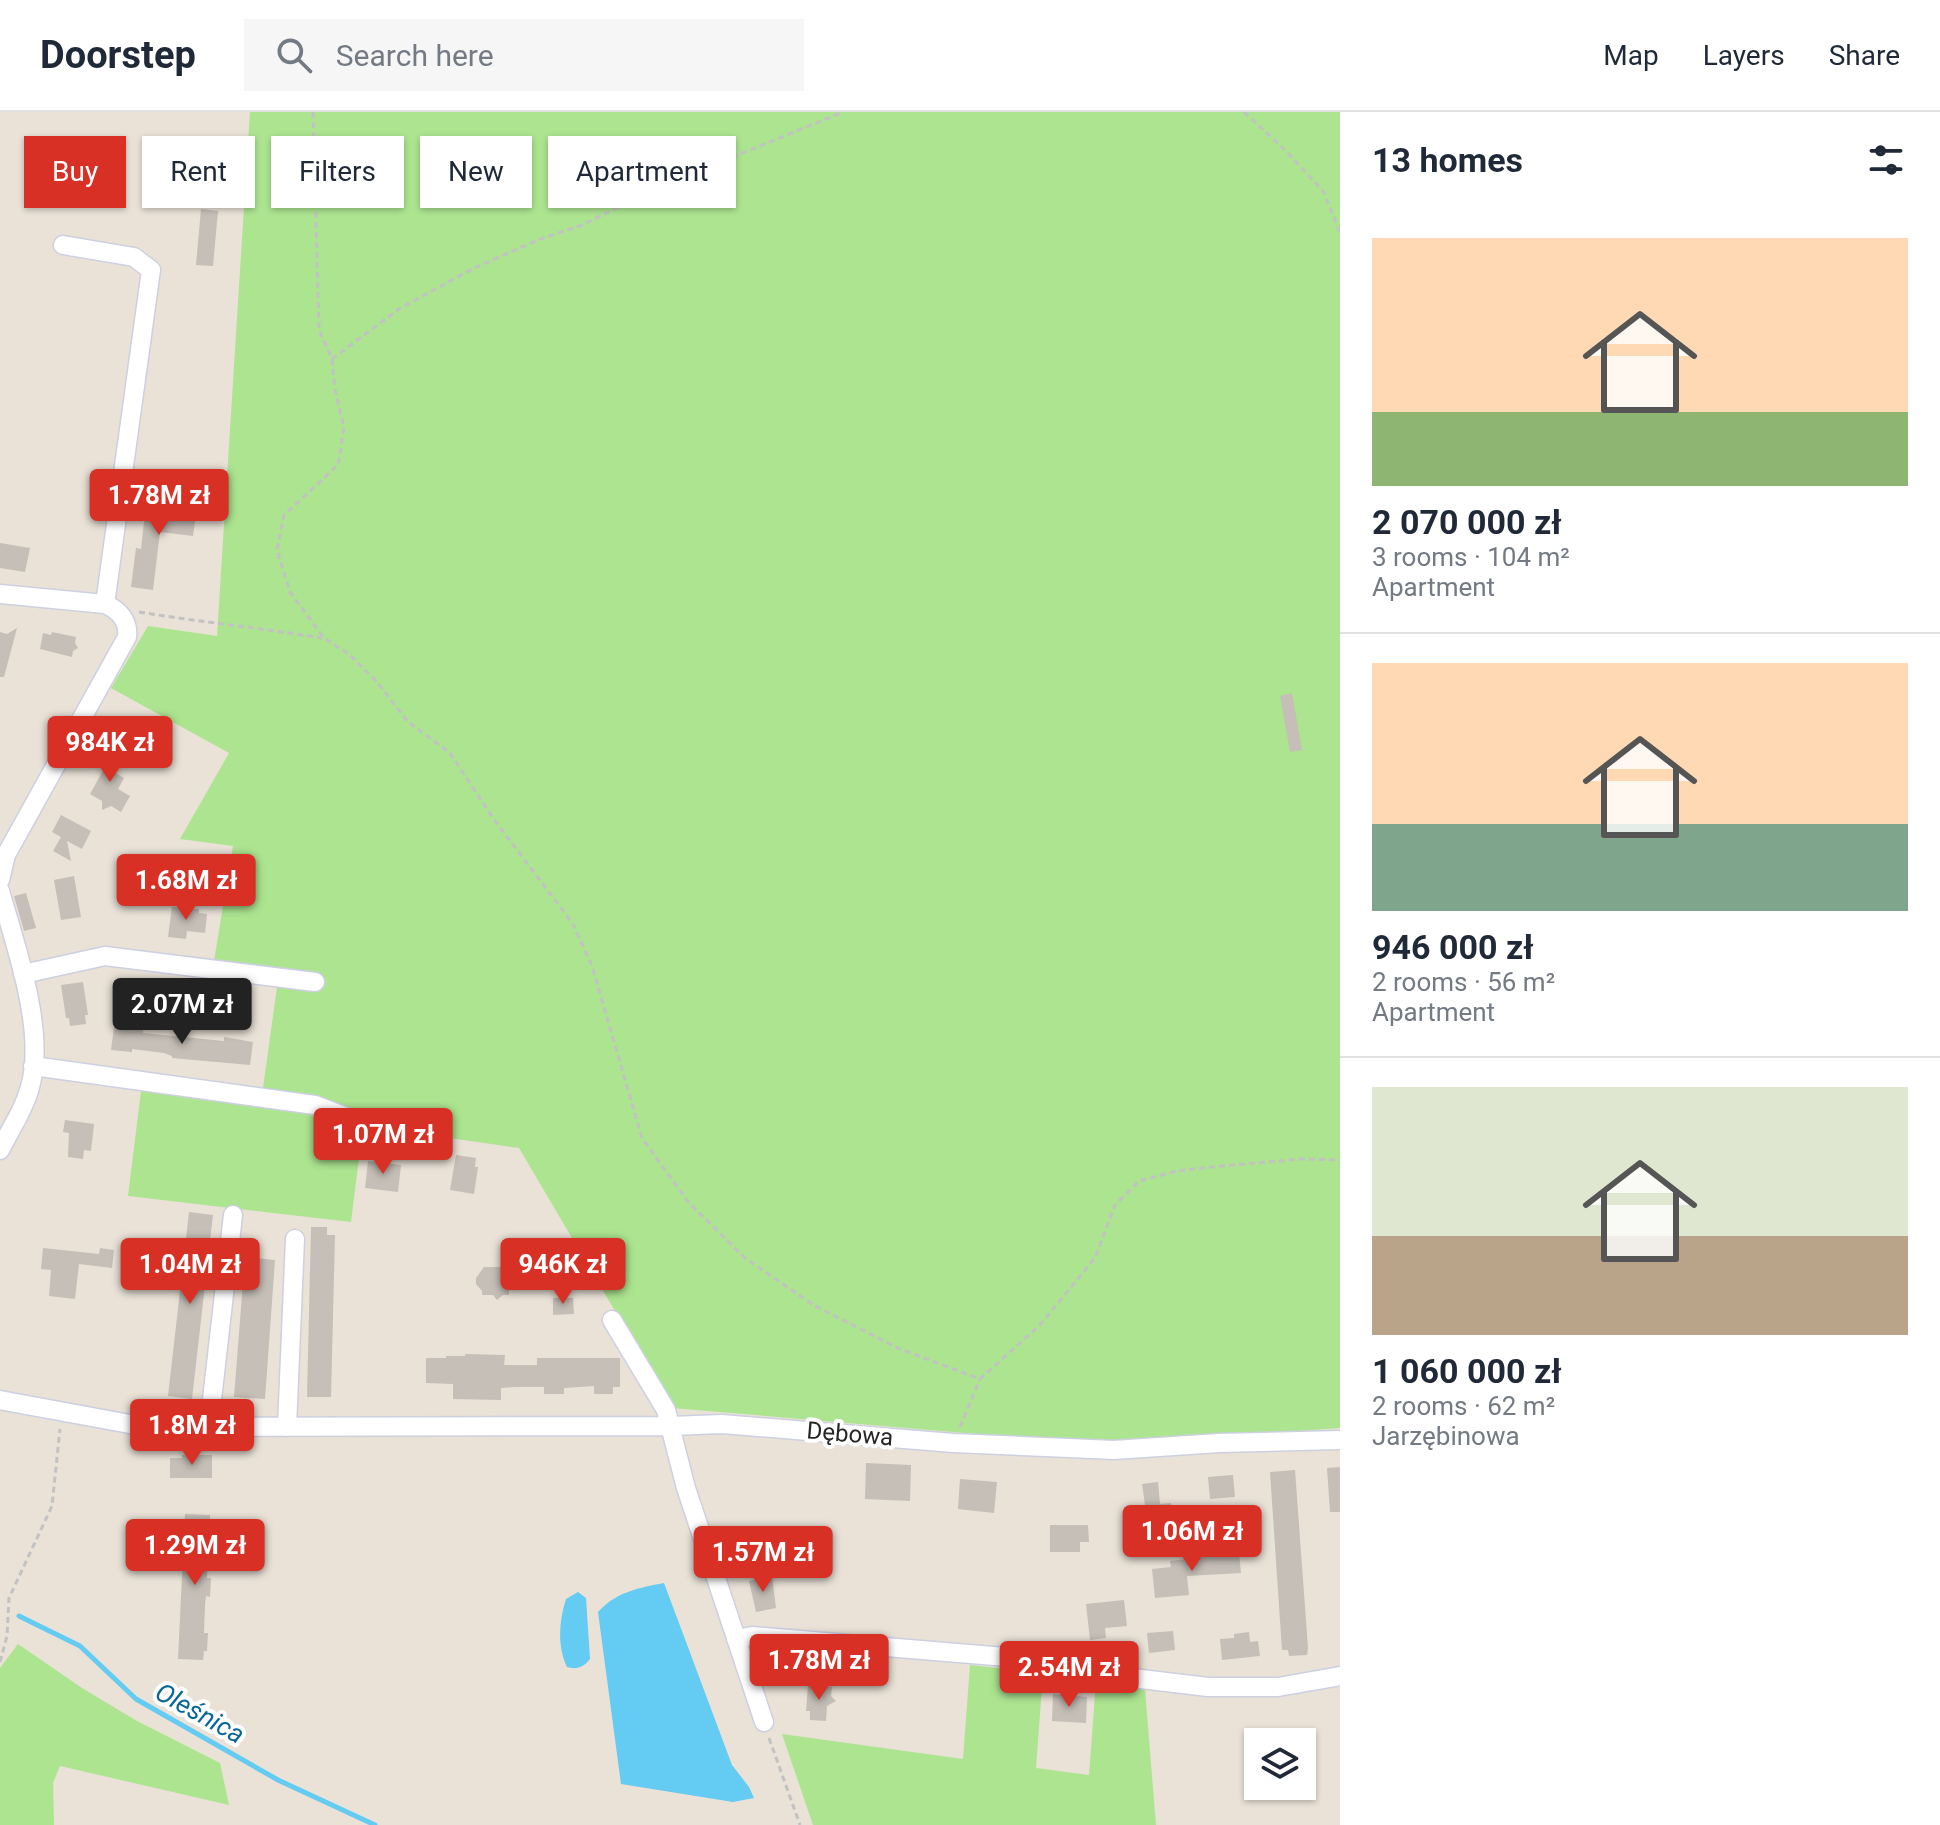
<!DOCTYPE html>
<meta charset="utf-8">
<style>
:root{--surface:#fff;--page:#f6f6f7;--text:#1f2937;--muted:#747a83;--line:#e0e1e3;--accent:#d93025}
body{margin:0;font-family:Roboto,sans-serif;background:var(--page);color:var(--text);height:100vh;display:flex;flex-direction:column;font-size:30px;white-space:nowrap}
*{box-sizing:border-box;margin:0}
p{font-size:26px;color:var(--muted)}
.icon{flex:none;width:44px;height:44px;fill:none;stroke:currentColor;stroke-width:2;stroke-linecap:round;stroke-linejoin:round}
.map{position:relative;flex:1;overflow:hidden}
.panel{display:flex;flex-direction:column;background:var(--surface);width:600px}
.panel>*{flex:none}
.hud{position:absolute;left:24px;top:24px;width:760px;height:72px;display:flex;gap:16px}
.fabs{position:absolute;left:1244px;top:1616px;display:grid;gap:16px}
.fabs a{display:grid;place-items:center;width:72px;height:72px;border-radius:0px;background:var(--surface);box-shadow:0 2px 6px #0004;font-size:40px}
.price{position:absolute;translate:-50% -68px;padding:0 18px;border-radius:8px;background:var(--accent);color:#fff;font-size:26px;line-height:52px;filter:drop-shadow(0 2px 4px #0008)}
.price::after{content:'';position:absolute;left:50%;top:48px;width:24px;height:18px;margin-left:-12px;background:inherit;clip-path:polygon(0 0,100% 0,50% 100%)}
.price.on{background:#222;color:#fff}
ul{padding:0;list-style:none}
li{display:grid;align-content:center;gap:16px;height:424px;padding:0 32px}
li+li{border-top:2px solid var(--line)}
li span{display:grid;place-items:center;height:248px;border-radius:0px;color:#555}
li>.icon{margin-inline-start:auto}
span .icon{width:144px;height:144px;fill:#fffc;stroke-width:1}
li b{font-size:34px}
h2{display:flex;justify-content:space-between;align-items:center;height:96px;padding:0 32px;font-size:34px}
.tag{padding:0 28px;border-radius:0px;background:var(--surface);box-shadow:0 2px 6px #0004;font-size:28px;line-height:72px}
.tag.on{background:var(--accent);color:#fff}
header{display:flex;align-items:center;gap:48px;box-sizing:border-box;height:112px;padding:0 40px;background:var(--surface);border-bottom:2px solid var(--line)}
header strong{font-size:38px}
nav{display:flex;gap:44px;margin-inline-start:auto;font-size:28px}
.search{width:560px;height:72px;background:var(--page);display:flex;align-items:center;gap:20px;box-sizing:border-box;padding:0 28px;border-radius:0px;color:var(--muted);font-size:30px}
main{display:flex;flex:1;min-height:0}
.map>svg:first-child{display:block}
.green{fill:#ace490}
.water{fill:#64cbf2}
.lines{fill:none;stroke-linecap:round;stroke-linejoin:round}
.stream{stroke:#64cbf2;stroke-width:5}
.building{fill:#c5bfb7}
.minor-casing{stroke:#ccd0e1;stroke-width:21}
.path{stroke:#c2c2c2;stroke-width:3;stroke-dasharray:6 4;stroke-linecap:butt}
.minor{stroke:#fff;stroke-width:18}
.labels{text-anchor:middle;stroke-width:8;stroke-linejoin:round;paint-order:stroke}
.street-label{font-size:24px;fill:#262626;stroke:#fff}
.water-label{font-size:26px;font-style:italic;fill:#086698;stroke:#fff}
</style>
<header>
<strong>Doorstep</strong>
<div class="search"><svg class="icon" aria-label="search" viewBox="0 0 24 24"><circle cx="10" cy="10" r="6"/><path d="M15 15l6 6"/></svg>Search here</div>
<nav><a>Map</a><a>Layers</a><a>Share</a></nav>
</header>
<main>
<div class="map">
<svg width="1340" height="1713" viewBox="0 0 1340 1713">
<rect width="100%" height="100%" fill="#eae2d7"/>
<path class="green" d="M250,0H1340V1316L1107,1333L672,1296L519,1036L436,1024L415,1012L414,1018L403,1017L308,982L263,976L277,875L211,867L233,734L180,727L229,641L111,576L148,514L217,524Z
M141,979L306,1001L362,1022L351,1110L128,1084Z
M18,1532L82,1576L137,1609L220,1651L229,1693L60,1654L53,1671L54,1713H0V1556Z
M970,1553L1043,1561L1036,1656L1089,1663L1096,1569L1145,1578L1156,1713H813L782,1622L963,1647Z"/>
<path class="water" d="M664,1471L732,1653L749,1675L754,1686L733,1690L621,1672L598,1500C616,1480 638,1476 664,1471Z
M578,1480L586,1486L590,1547C584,1555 577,1558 567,1555C557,1534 559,1509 566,1487Z"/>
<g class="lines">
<path class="stream" d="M19,1504L80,1534L136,1587L278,1668L375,1713"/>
</g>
<path class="building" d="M201,97L218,99L213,154L196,153Z
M160,381L182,384L180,400L196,402L193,424L160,420L153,478L131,475L136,436L141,437L145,401L157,403Z
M0,431L30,436L25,460L0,456Z
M17,516L4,565H0V520L7,522Z
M52,520L76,525L75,531L78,536L73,539L72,545L40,537L43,521L51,523Z
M1292,581L1302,638L1290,640L1280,584Z
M108,638L123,647L115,661L112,659L124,666L118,677L130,684L121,700L111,694L102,698V689L90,682L105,655L100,652Z
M61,703L91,719L82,737L67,729L71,749L53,739L61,725L52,720Z
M74,764L81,805L61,808L54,768Z
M26,781L36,816L24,819L14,784Z
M172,795L199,797V801L207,802L205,821L187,819L186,827L168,825Z
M83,870L88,903H85L86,912L70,914L69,906H66L61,873Z
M123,909L144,912L143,921L224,929V925L253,930L250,953L172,946V944L164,941L132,937V940L111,938L114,915L122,916Z
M65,1008L94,1012L91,1039L84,1038L83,1047L68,1045L69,1021L63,1020Z
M456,1043L476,1046L475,1055H478L474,1082L450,1078Z
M368,1049L401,1053L398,1080L365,1076Z
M189,1100L213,1103L192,1287L168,1284Z
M311,1115H327V1123H335L331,1285H307Z
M43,1136L99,1142L100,1136L114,1138L112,1156L79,1152L75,1187L49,1184L51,1158L41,1157Z
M245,1145L275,1148L265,1287L234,1285Z
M507,1147H522V1168L509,1169V1183H503L497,1188L493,1183H482V1179L476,1172V1166L484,1155H507Z
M553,1186H573L574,1202L553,1203Z
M465,1242L505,1243L504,1253H537V1246H620V1275H613V1282H594V1274L564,1276V1282H544V1275H514L501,1276V1288L453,1287V1272L426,1271V1246H446V1244H465Z
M182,1343H212V1366H170V1346H182Z
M866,1351L911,1353L910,1389L865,1387Z
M1340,1355V1400H1330L1327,1356Z
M1295,1358L1308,1536L1307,1543L1289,1544L1288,1538H1282L1270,1360Z
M1233,1363L1235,1385L1210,1387L1208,1365Z
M960,1367L997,1370L994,1401L958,1397Z
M1158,1370L1160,1392L1171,1391L1173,1410L1137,1413L1135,1394L1145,1393L1142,1372Z
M185,1402L210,1403V1412L213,1413V1431H209L208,1440L207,1466H211L210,1485L206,1484L205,1493L204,1521H208L207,1539H204L203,1548L178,1547Z
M1050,1413H1088L1089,1430H1080V1440H1050Z
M1239,1441L1241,1461L1187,1464L1189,1483L1155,1486L1152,1457L1171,1455L1170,1449Z
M772,1464L776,1496L756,1500L749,1469Z
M1124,1488L1127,1514L1105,1516L1106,1526L1090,1528L1086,1492Z
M1173,1519L1175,1538L1149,1541L1147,1521Z
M1249,1520L1250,1530L1258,1529L1260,1544L1222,1548L1220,1527L1234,1526V1522Z
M819,1570L822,1574L832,1575L831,1584L836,1589L827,1594L826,1609L810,1608V1599H806L808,1573L815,1574Z
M1053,1582L1087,1585L1086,1611L1052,1609Z"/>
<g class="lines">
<defs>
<path id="minor" d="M63,133L134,145L151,158L105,492
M0,482L105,492C119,498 129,509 127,525L6,743L0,768
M0,779C15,832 45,916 31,971C26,994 11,1016 0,1038
M23,862L105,844L315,870
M33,954L315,993L400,1026L418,1029
M0,1288L146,1315L670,1314L666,1298L612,1208
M209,1314L233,1103
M287,1315L295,1127
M736,1527L752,1524L1030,1547L1141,1567L1208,1575H1278L1340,1564
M764,1610L686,1376L670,1314L722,1312L953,1331L1114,1338L1219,1331L1340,1328"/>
</defs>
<use href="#minor" class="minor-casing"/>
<path class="path" d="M313,0L319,218L332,247L335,278L344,315L338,353L284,403L277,438L290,480L324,526L350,543L378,571L407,609L450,641L493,706L573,812L592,854L642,1026L689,1091L745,1146L815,1194L900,1237L980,1267L1040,1213L1095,1146L1115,1093L1139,1069L1177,1059L1211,1055L1301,1047L1340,1048
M1244,0L1285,38L1323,79L1340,120
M332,247L399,197L472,157L538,128L582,113L655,77L843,0
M139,500C200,510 261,516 322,526
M960,1315L980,1267
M0,1550L7,1524L9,1486L52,1394L60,1317
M769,1626L800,1713"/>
<use href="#minor" class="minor"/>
</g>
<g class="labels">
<g class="street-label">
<text transform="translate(850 1322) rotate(5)" y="8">Dębowa</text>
</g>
<g class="water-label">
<text transform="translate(200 1601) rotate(29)" y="9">Oleśnica</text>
</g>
</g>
</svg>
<div class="fabs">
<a><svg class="icon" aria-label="layers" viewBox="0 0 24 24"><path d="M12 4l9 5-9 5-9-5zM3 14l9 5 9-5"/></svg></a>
</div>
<b class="price" style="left:159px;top:425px">1.78M zł</b>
<b class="price" style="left:110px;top:672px">984K zł</b>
<b class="price" style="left:186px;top:810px">1.68M zł</b>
<b class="price on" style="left:182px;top:934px">2.07M zł</b>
<b class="price" style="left:383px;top:1064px">1.07M zł</b>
<b class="price" style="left:190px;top:1194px">1.04M zł</b>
<b class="price" style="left:563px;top:1194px">946K zł</b>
<b class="price" style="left:192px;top:1355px">1.8M zł</b>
<b class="price" style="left:1192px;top:1461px">1.06M zł</b>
<b class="price" style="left:195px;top:1475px">1.29M zł</b>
<b class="price" style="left:763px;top:1482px">1.57M zł</b>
<b class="price" style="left:819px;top:1590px">1.78M zł</b>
<b class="price" style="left:1069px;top:1597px">2.54M zł</b>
<div class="hud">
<a class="tag on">Buy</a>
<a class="tag">Rent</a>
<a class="tag">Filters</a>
<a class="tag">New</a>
<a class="tag">Apartment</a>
</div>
</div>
<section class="panel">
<h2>13 homes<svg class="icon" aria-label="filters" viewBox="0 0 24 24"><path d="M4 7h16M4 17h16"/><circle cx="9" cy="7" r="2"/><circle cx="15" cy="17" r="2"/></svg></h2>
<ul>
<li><span style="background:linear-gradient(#ffd9b3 70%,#8fb573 0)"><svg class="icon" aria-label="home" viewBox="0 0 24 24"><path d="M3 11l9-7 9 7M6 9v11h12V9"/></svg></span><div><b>2 070 000 zł</b><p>3 rooms · 104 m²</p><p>Apartment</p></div></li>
<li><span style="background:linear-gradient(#ffd9b3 65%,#7fa58c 0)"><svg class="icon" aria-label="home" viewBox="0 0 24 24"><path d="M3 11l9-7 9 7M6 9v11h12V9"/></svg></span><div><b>946 000 zł</b><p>2 rooms · 56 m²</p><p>Apartment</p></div></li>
<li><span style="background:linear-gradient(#dfe7d0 60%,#b9a48a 0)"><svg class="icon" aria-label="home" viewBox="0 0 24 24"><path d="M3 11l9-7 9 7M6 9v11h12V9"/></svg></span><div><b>1 060 000 zł</b><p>2 rooms · 62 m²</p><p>Jarzębinowa</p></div></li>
</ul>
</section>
</main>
